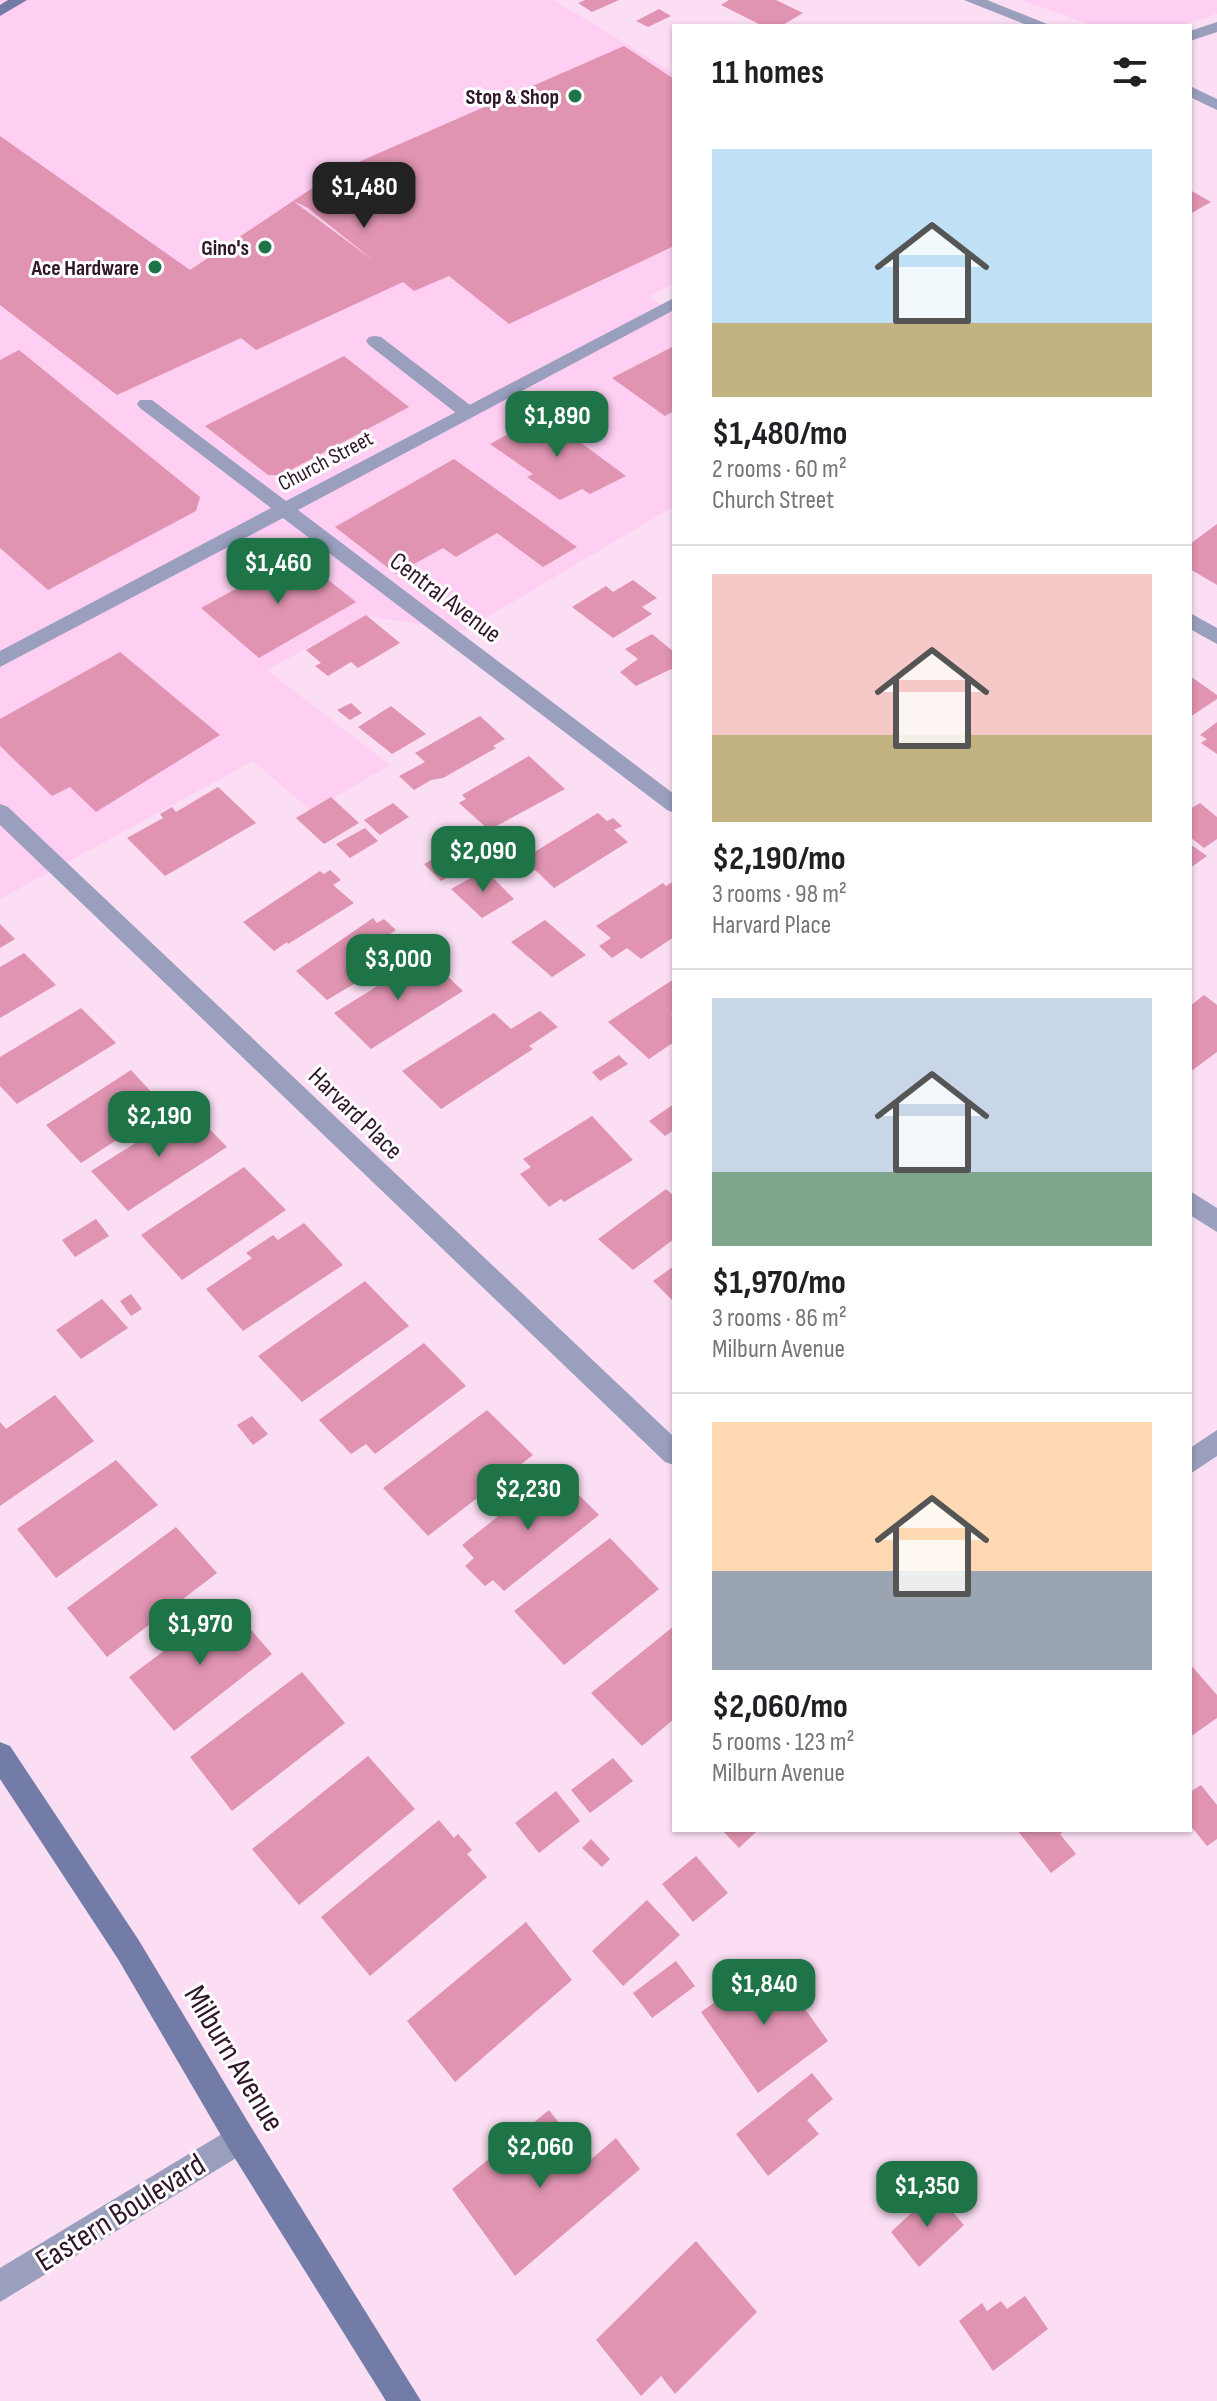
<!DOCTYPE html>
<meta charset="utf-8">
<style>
:root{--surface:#fff;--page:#f6f6f6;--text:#202124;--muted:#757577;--line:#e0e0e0;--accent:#1f7447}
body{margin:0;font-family:"Sofia Sans Condensed",sans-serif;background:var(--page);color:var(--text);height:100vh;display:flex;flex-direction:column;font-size:30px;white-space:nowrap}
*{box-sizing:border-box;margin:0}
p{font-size:26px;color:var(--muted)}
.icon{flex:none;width:44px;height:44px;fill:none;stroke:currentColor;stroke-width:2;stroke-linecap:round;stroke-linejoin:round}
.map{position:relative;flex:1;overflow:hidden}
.side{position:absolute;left:672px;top:24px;width:520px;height:1808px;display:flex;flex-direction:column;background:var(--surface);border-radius:0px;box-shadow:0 2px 6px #0004}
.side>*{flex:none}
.price{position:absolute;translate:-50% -68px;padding:0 18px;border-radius:16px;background:var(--accent);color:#fff;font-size:26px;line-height:52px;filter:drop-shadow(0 2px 4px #0008)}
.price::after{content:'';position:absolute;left:50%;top:48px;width:24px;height:18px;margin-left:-12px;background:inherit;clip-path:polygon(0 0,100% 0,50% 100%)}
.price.selected{background:#222;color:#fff}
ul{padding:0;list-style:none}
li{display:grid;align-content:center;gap:16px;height:424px;padding:0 40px}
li+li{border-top:2px solid var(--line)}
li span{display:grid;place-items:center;height:248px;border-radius:0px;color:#555}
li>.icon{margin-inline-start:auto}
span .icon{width:144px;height:144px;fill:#fffc;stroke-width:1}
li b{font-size:34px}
h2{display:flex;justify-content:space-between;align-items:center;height:96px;padding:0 40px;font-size:34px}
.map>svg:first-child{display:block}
.built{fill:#fecff2}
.building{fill:#e094b1}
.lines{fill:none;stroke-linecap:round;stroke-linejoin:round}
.lane{fill:#999fbd;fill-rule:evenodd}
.street{fill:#999fbd;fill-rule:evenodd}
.secondary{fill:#737ca7;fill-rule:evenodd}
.poi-dot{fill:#1f7447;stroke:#fff;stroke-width:3}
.labels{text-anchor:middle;stroke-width:6;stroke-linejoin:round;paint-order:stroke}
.far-poi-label{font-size:22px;font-weight:bold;fill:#30162a;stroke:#fff;text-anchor:end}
.far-street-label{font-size:22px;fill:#30162a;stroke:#fff}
.street-label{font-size:26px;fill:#30162a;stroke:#fff}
.near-street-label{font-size:32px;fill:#30162a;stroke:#fff}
</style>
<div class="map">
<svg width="1217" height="2401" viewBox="0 0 1217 2401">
<rect width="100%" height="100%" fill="#fbdef3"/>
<path class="built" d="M0,0H554L674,73V283L649,296L674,314V506L464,631L366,616L267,670L390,765L311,811L253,761L0,899Z
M1021,0H1217V14L1179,26H1094Z"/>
<path class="building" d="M585,0H619L592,12L578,3Z
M729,0H776L803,13L781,26H763L721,5Z
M659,9L671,16L648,27L636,21Z
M624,46L674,79V246L509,324L449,276L414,291L403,282L256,350L241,338L117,395L0,305V136L190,270L293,201L374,261L308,208L293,201L338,171Z
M1190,190L1211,202L1190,214Z
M674,346V411L665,416L612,378Z
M19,350L200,497L196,511L48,590L0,548V360Z
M344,356L409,407L281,475H268L205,426Z
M543,415L626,476L590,494L582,489L560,500L527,477L533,474L490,444Z
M454,459L577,547L543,567L497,533L456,557L443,548L396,574L335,527Z
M1217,524V585L1190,569V544Z
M297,555L356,602L259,658L201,608Z
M633,580L657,598L642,607L652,614L613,638L572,607L606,586L613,592Z
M366,615L400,643L358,668L351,662L328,676L315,666L321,663L306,650Z
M652,634L674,652V672L671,669L636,686L620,672L638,659L625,649Z
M120,652L220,735L96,812L70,787L52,796L0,746V719Z
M1190,676L1217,695V699L1190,717Z
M351,703L362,713L350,720L337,710Z
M391,706L426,734L392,754L358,727Z
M480,716L505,739L493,746L496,748L443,778L431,780L414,790L399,776L425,762L415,753Z
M1217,722V754L1201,743L1207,739L1200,735Z
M529,756L565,789L489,830L459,803L466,799L462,795Z
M218,787L256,823L165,876L127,838L163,818L160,814L172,807L176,812Z
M331,797L359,823L324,844L296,818Z
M393,803L409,817L380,835L364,820Z
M1200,803L1217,817V839L1204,848L1190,837V809Z
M598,813L607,821L613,818L622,826L614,830L628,842L554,888L535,870L526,876L517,868L526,863L523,859Z
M365,828L378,841L350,858L336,844Z
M1190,844L1207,856L1190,868Z
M451,849L468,866L441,881L424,864Z
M330,870L341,880L333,885L354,903L288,944L287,942L274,951L243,922L320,871L324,874Z
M485,870L514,899L482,918L451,889Z
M674,881V937L641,959L627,948L612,958L599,946L611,938L596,926L663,883L666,886Z
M373,918L377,923L384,919L396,930L387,936L406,953L327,1000L296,971Z
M545,920L586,955L552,977L511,942Z
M0,924L15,939L0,948Z
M24,953L56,985L0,1018V967Z
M426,956L463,991L371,1049L334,1013Z
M674,979V1012L671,1014L674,1017V1042L649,1059L608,1022Z
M1204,995L1217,1005V1052L1190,1072V1006Z
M81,1008L116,1043L17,1104L0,1086V1057Z
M540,1011L558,1027L529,1046L533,1049L441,1109L402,1071L494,1013L511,1029Z
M619,1055L628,1064L600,1081L592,1072Z
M131,1070L166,1108L81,1163L46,1125Z
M674,1104V1130L665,1136L649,1121Z
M189,1108L227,1147L128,1211L91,1171L137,1142L133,1138L150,1127L153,1131Z
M592,1116L633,1160L564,1202L561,1199L549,1207L520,1174L531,1167L523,1159Z
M244,1167L286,1210L182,1280L141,1235Z
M666,1189L674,1196V1239L633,1270L598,1239Z
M96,1219L109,1236L75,1257L62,1240Z
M304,1223L343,1265L243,1331L206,1289L252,1258L246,1253L273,1235L278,1240Z
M674,1266V1302L653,1281Z
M365,1281L409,1326L302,1402L258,1356Z
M131,1294L142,1309L131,1316L120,1301Z
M102,1299L128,1328L81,1359L56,1330Z
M424,1343L466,1386L375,1454L366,1444L351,1454L319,1420Z
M55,1395L94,1441L0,1506V1422L6,1429Z
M487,1410L533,1455L428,1536L383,1488Z
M252,1416L268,1434L253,1445L237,1425Z
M116,1460L158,1505L56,1578L17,1529Z
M555,1471L599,1515L504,1591L493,1580L485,1586L465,1566L474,1558L462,1545Z
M176,1527L217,1573L107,1657L67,1608Z
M610,1538L659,1589L564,1665L514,1611Z
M228,1603L272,1654L174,1731L129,1677Z
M674,1626V1719L642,1746L591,1693Z
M1190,1664L1217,1695V1718L1190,1737Z
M302,1672L345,1723L232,1811L190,1757Z
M368,1756L415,1809L299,1905L252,1849Z
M613,1758L633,1781L590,1813L571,1790Z
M1201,1785L1217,1805V1839L1207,1846L1190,1825V1792Z
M556,1791L580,1821L539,1853L515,1823Z
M439,1820L454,1838L458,1834L472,1850L467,1854L487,1877L370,1976L321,1917Z
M722,1830H758L739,1848Z
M1017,1830H1065L1060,1834L1076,1854L1051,1873Z
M591,1839L610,1859L602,1867L582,1848Z
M696,1856L728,1893L693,1922L662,1884Z
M647,1900L680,1935L623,1986L592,1951Z
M526,1922L572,1980L455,2082L407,2021Z
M676,1961L695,1986L652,2018L633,1993Z
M771,1962L828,2041L758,2093L701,2012Z
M812,2073L833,2099L807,2120L819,2134L768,2176L736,2134Z
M549,2110L589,2161L616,2138L640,2169L515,2276L452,2189Z
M935,2191L964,2225L919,2267L891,2232Z
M696,2241L757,2312L675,2394L661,2376L641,2396L596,2340Z
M1025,2296L1048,2329L993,2371L959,2321L982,2303L987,2311L1001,2301L1007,2309Z"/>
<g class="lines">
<path class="lane" d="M375,336L381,337L474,408L476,412L474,416H460L369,345L366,341L369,337Z"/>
<path class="street" d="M964,0H987L1052,26H1029Z
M1217,22V32L1190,41V31Z
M1190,86L1217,99V110L1190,97Z
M674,298V310L298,510L674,794V813L667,810L283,518L0,667V651L271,508L140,408L137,404L140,400H152L286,501Z
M1190,613L1217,628V644L1190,629Z
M0,804L8,807L674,1437V1465L665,1462L0,825Z
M1190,1191L1217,1208V1232L1190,1215Z
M1217,1430V1456L1190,1474V1448Z
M240,2123L251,2127L255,2138L251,2149L0,2302V2268Z"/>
<path class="secondary" d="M8,0H27L0,16V5Z
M0,1742L10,1746L138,1939L251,2127L421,2401H386L229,2149L118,1959L0,1779Z"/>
</g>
<g class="poi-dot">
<circle cx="575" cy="96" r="8"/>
<circle cx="265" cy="247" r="8"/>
<circle cx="155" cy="267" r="8"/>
</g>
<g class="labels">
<g class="far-poi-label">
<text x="559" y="104">Stop &amp; Shop</text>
<text x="249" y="255">Gino's</text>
<text x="139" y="275">Ace Hardware</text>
</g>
<g class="far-street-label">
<text transform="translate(325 460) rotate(-28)" y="8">Church Street</text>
</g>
<g class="street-label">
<text transform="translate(446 597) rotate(37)" y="9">Central Avenue</text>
<text transform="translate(356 1113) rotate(44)" y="9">Harvard Place</text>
</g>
<g class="near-street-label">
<text transform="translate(235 2058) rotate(59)" y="11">Milburn Avenue</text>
<text transform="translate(120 2212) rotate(-32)" y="11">Eastern Boulevard</text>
</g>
</g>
</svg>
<b class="price selected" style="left:364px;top:230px">$1,480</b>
<b class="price" style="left:557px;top:459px">$1,890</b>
<b class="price" style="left:278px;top:606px">$1,460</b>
<b class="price" style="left:483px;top:894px">$2,090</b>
<b class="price" style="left:398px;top:1002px">$3,000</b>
<b class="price" style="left:159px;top:1159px">$2,190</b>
<b class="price" style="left:528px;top:1532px">$2,230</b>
<b class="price" style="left:200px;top:1667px">$1,970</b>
<b class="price" style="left:764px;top:2027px">$1,840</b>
<b class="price" style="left:540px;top:2190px">$2,060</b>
<b class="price" style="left:927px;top:2229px">$1,350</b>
<section class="side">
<h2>11 homes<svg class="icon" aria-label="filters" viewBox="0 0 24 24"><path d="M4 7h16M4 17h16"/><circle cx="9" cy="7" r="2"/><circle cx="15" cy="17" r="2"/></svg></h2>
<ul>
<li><span style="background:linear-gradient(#bfe0f5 70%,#c2b280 0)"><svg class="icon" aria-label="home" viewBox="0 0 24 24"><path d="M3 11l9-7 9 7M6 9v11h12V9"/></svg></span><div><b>$1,480/mo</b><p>2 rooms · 60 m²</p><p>Church Street</p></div></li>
<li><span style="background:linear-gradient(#f6c9c9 65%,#c2b280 0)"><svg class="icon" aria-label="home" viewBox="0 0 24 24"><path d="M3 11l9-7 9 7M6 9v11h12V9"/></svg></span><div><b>$2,190/mo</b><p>3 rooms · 98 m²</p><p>Harvard Place</p></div></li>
<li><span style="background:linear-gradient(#c9d6e8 70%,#7fa58c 0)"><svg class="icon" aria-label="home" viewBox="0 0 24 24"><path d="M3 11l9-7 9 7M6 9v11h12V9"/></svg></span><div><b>$1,970/mo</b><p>3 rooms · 86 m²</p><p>Milburn Avenue</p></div></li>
<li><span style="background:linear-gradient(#ffd9b3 60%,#9aa5b1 0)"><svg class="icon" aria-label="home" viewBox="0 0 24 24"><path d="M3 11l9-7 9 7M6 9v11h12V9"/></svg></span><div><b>$2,060/mo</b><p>5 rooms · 123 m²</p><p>Milburn Avenue</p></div></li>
</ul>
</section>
</div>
